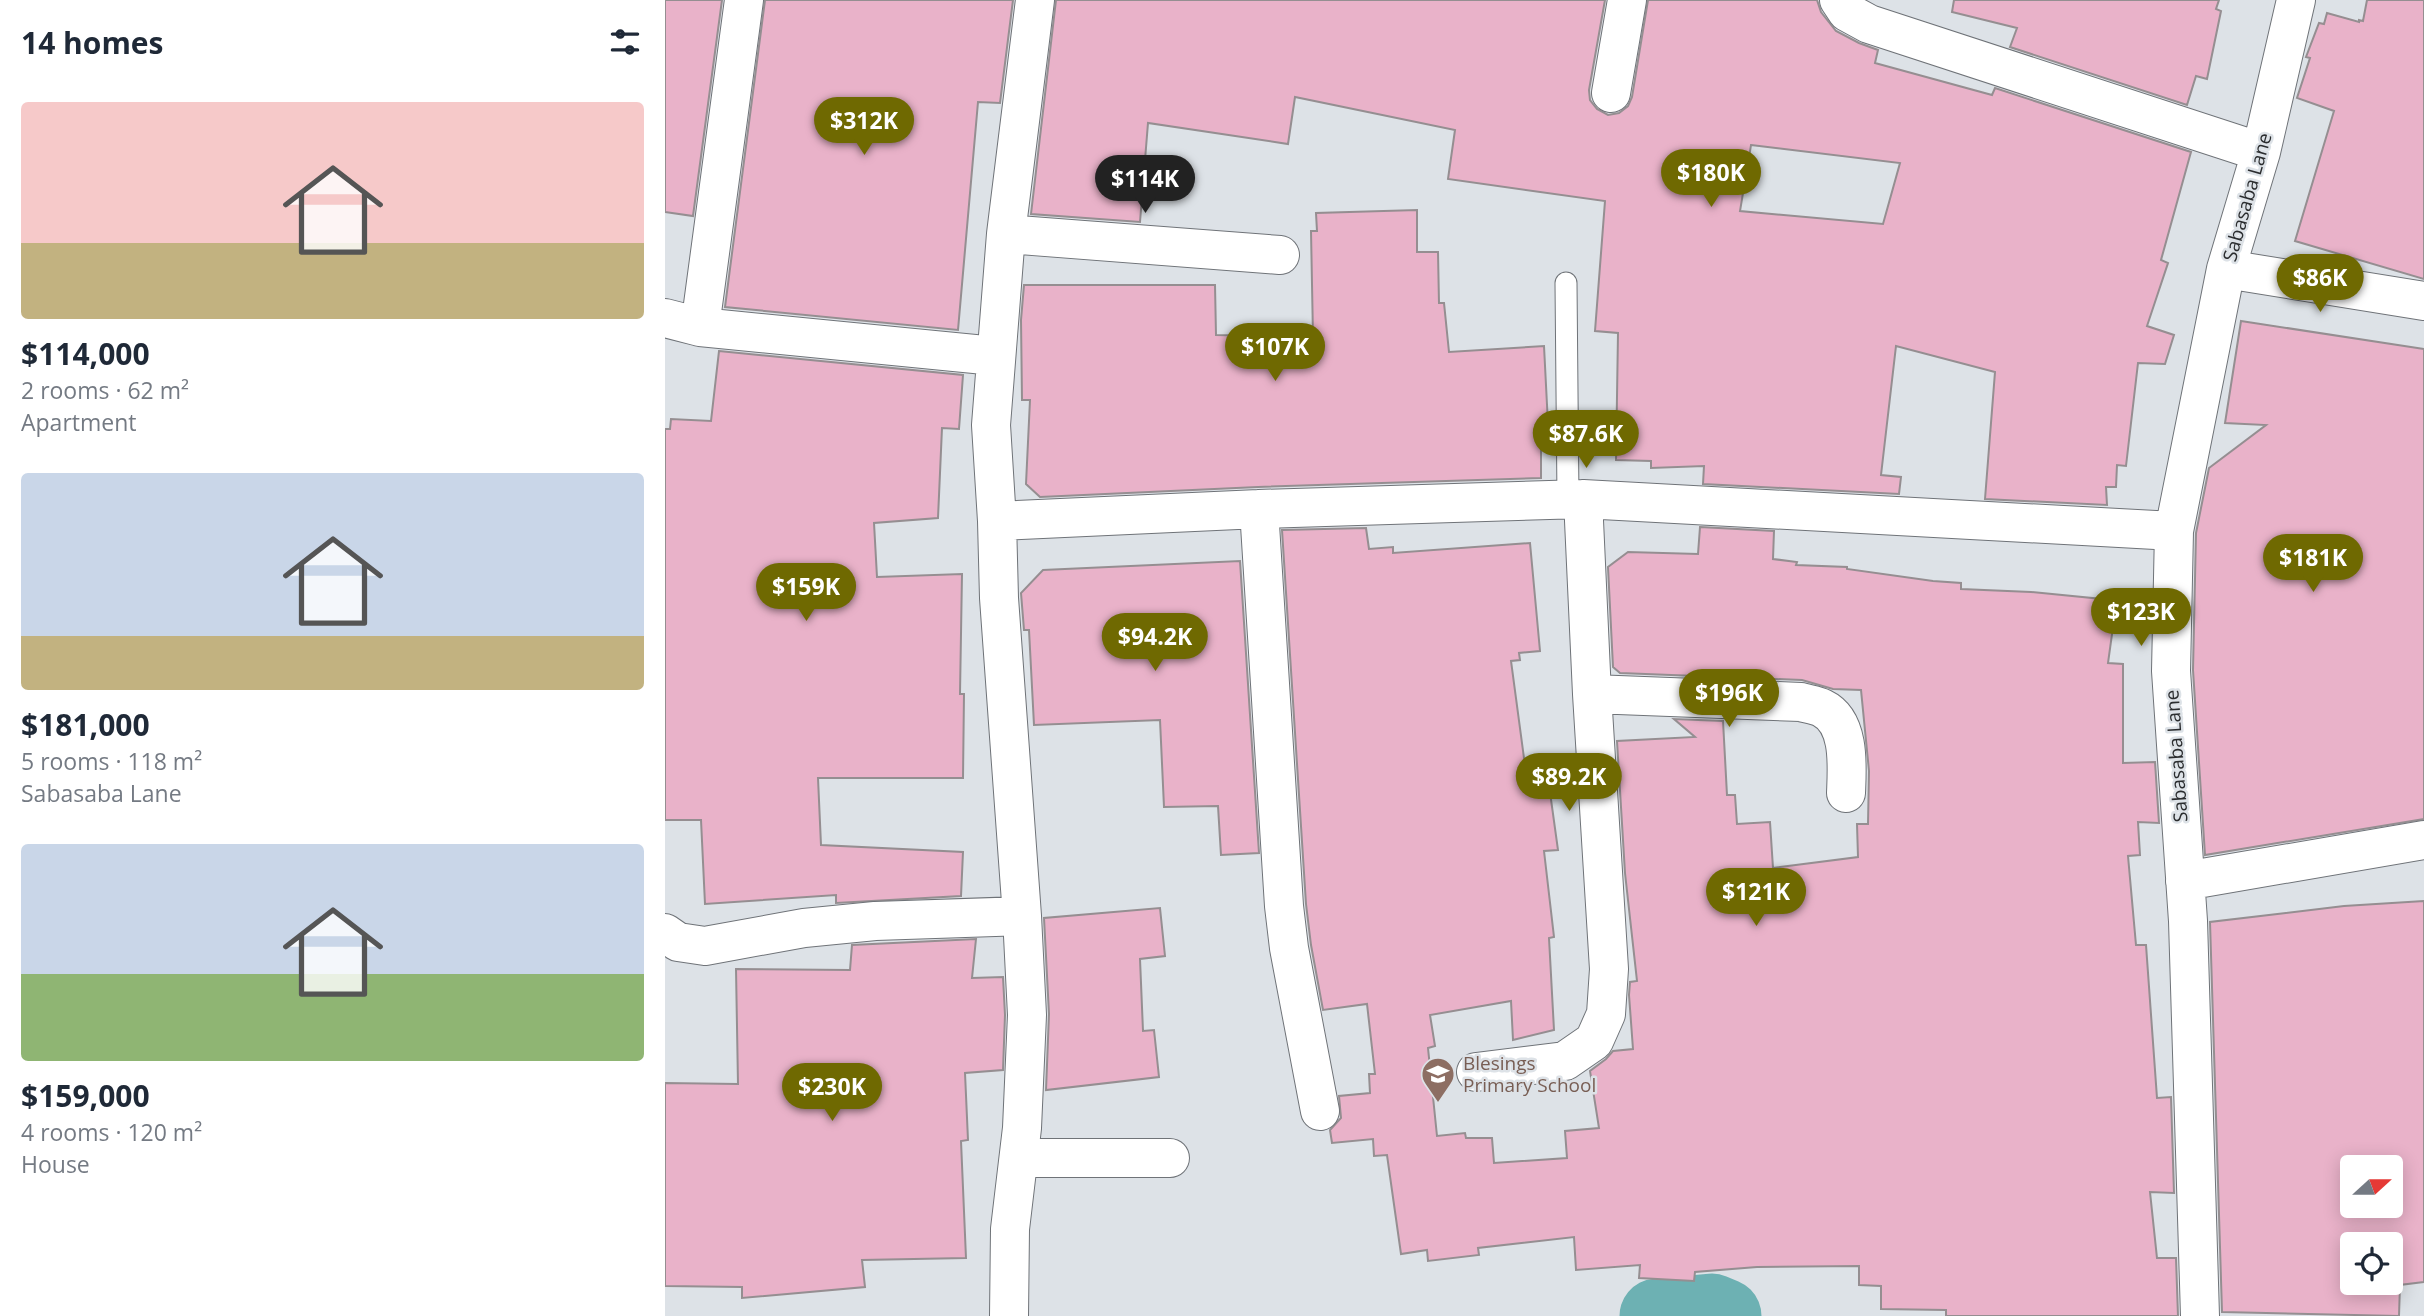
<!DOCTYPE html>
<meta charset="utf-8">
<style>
:root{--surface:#fff;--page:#f6f6f7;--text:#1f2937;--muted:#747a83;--accent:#6f6901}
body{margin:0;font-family:"Open Sans",sans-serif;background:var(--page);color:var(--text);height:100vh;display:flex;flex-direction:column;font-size:26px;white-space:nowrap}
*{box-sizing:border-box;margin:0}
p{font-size:23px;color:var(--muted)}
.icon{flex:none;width:38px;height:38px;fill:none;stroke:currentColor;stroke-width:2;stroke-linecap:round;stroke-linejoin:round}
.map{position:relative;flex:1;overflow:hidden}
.panel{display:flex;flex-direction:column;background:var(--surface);width:665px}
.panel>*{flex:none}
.needle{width:46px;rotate:69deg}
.buttons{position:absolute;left:1675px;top:1155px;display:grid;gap:14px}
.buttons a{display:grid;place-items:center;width:63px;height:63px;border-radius:7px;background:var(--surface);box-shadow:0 4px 18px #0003;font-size:35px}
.price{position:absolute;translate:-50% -60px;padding:0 16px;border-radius:24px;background:var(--accent);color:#fff;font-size:23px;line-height:46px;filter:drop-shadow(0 2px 4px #0008)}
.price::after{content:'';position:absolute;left:50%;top:42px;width:21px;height:16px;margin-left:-10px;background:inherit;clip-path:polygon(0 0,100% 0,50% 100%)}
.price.on{background:#222;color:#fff}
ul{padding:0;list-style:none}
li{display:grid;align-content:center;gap:14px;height:371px;padding:0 21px}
li span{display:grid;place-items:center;height:217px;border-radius:7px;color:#555}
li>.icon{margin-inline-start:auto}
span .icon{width:126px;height:126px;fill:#fffc;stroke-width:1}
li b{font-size:30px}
h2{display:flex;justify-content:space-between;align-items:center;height:84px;padding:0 21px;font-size:30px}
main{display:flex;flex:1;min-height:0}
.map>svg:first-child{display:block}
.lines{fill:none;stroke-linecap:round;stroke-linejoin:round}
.river{stroke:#6db1b3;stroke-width:75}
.building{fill:#e9b2c9;stroke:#958e91;stroke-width:2;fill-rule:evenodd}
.lane-casing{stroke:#6f7378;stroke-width:23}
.street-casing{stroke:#6f7378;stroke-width:40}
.lane{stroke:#fff;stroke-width:21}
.street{stroke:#fff;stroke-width:38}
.labels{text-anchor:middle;stroke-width:5;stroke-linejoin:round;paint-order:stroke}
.street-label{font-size:19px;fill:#2b2d2f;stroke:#dde2e7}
.education-label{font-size:19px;fill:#785e54;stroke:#dde2e7;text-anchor:start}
</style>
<main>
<section class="panel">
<h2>14 homes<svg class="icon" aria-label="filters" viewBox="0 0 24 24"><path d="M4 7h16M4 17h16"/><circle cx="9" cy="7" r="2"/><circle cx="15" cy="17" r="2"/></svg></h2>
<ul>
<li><span style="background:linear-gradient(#f6c9c9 65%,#c2b280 0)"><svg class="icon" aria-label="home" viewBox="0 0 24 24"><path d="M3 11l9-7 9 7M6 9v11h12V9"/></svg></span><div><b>$114,000</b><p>2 rooms · 62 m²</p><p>Apartment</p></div></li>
<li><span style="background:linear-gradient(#c9d6e8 75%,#c2b280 0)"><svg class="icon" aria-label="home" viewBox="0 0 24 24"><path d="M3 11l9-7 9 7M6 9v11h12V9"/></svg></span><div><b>$181,000</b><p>5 rooms · 118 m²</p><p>Sabasaba Lane</p></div></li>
<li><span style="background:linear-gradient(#c9d6e8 60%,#8fb573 0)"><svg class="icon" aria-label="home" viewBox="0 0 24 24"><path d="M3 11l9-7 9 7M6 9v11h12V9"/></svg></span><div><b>$159,000</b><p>4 rooms · 120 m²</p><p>House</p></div></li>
</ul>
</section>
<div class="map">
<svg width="1759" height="1316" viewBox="0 0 1759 1316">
<rect width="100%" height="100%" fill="#dde2e7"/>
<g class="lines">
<path class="river" d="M992,1316L1047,1311L1059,1316"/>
</g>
<path class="building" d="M0,0H57L28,216L0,212Z
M100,0H348L335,103L313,102L293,330L60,307Z
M391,0H940L924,90L925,100L932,109L943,115L954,113L963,106L967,97L983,0H1152L1156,12L1171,31L1194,43L1213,50L1210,63L1327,95L1330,88L1526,152L1496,260L1503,263L1482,326L1509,335L1500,364L1473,363L1461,466L1452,465L1451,487H1441L1442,505L1320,499L1330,372L1231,346L1216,475L1236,477L1234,494L1038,484L1039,466L986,468V461L951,460L953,333L930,331L940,201L783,179L790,130L630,97L623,144L483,123L475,222L366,214ZM1086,145L1235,163L1218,224L1075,211Z
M1289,0H1554L1551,9L1556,11L1542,79L1531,76L1522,105L1345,47L1352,28L1287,12Z
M1702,0H1759V279L1630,241L1669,111L1632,98L1645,58L1641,57L1654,23L1659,24L1662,13L1694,22V20L1698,21Z
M752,210V252H773L774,303H779L784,352L879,346L884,444H876V478L593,487L375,497L361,484L365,400H357L356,320L359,285H550L551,335L648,337L646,231H652L651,213Z
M1576,321L1759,349V819L1540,855L1528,670L1531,533L1544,468L1601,425L1560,423Z
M54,351L298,375L294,429L277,428L273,518L209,523L212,577L297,574L295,694H299L298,778H153L156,845L298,852L296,896L171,903V895L40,904L36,820H0V429H5L6,419L46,421Z
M1035,527L1109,531L1108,559L1132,562L1131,565L1182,567V569L1268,581L1296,583V589L1366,592L1447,600L1444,627H1448L1443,663L1458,664V763L1490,762L1494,823L1473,822L1475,855L1463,856L1471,945H1481L1492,1098L1506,1097L1509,1193L1485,1192L1492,1258H1511L1513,1316H1281V1310L1216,1309V1286L1194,1285V1266L1092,1267L1030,1272L1029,1281L974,1278L975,1265L911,1270L909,1237L813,1248L814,1255L763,1261L762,1250L736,1254L722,1155L709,1156L708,1139L667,1143L665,1130L676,1118L674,1096L705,1093L704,1074H710L702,1004L658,1010L646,945L641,904L617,530L701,528L704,549L728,547V553L865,543L875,651L854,653L855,660L846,661L863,788L884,785L893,850L879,851L889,937L884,938L889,1030L848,1040L846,1001L765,1015L770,1046L763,1048L772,1136L800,1133L801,1138H827L829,1163L902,1158L900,1131L934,1128L925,1071L941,1059L948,1051L968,1049L964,995L965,982L972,981L960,873L952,741L1030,737L1009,719L1058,721L1062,795H1070L1072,824L1105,822L1108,868L1193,857L1192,824H1203L1204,771L1196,690L1168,689L1137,680L955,673L948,667L943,567L963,552L1033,554Z
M575,561L594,853L556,855L553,806L499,807L495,720L369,725L364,630H359L356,593L378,570Z
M1759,901V1282L1735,1285L1734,1316L1557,1312L1545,922L1679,906ZM1687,1167H1726V1206H1687ZM1687,1244H1726V1283H1687Z
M495,908L500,956L475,959L478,1031L489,1030L494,1077L381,1090L384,1014L379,918Z
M311,939L307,978L338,977L340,1015L338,1070L300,1073L303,1140L296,1141L301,1258L197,1260L200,1287L77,1298V1287L0,1286V1083L73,1084L71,969L185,970L187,945Z"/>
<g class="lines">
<defs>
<path id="lane" d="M901,283L903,500"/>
<path id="street" d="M1174,0L1182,12L1204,24L1596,152
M946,93L962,0
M341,234L615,255
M1561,269L1759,301
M0,318L35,327L330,356
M35,327L79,0
M594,509L619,906L624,948L655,1111
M332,521L594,509L918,499L1509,531
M927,694L1136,702C1142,704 1151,705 1157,708C1186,722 1182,767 1181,793
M1520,881L1759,840
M0,933L13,942L40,946L139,928L210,921L357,916
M811,1072L900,1061L929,1041L941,1014L944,969L927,694L918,499
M354,1158H505
M344,1316L345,1229L357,1128L362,1015L357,916L334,598L332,521L326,425L341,234L370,0
M1535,1316L1523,921L1506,671L1509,531L1561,269L1596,152L1631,0"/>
</defs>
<use href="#lane" class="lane-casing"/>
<use href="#street" class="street-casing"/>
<use href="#lane" class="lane"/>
<use href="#street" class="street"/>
</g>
<defs>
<symbol id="school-pin" viewBox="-11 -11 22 30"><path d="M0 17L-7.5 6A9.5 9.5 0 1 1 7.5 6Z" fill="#8d6e63" stroke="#dde2e7"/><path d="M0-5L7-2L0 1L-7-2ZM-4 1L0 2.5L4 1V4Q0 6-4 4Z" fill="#fff"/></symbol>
</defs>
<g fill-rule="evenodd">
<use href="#school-pin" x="754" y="1055" width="38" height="52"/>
</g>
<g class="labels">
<g class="street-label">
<text transform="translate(1582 197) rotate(-74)" y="7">Sabasaba Lane</text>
<text transform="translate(1511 756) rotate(-94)" y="7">Sabasaba Lane</text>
</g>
<g class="education-label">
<text x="798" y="1070">Blesings<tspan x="798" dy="22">Primary School</tspan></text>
</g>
</g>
</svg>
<div class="buttons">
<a><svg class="needle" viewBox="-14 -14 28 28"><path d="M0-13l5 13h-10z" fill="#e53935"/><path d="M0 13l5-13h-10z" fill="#747a83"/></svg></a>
<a><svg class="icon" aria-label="locate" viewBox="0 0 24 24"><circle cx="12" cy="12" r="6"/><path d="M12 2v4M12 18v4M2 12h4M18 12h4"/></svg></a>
</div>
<b class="price" style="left:199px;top:157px">$312K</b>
<b class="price" style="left:1046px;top:209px">$180K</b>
<b class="price on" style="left:480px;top:215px">$114K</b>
<b class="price" style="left:1655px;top:314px">$86K</b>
<b class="price" style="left:610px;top:383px">$107K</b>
<b class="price" style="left:921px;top:470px">$87.6K</b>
<b class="price" style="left:1648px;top:594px">$181K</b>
<b class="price" style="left:141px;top:623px">$159K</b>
<b class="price" style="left:1476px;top:648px">$123K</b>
<b class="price" style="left:490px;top:673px">$94.2K</b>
<b class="price" style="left:1064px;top:729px">$196K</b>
<b class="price" style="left:904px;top:813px">$89.2K</b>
<b class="price" style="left:1091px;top:928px">$121K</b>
<b class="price" style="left:167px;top:1123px">$230K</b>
</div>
</main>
